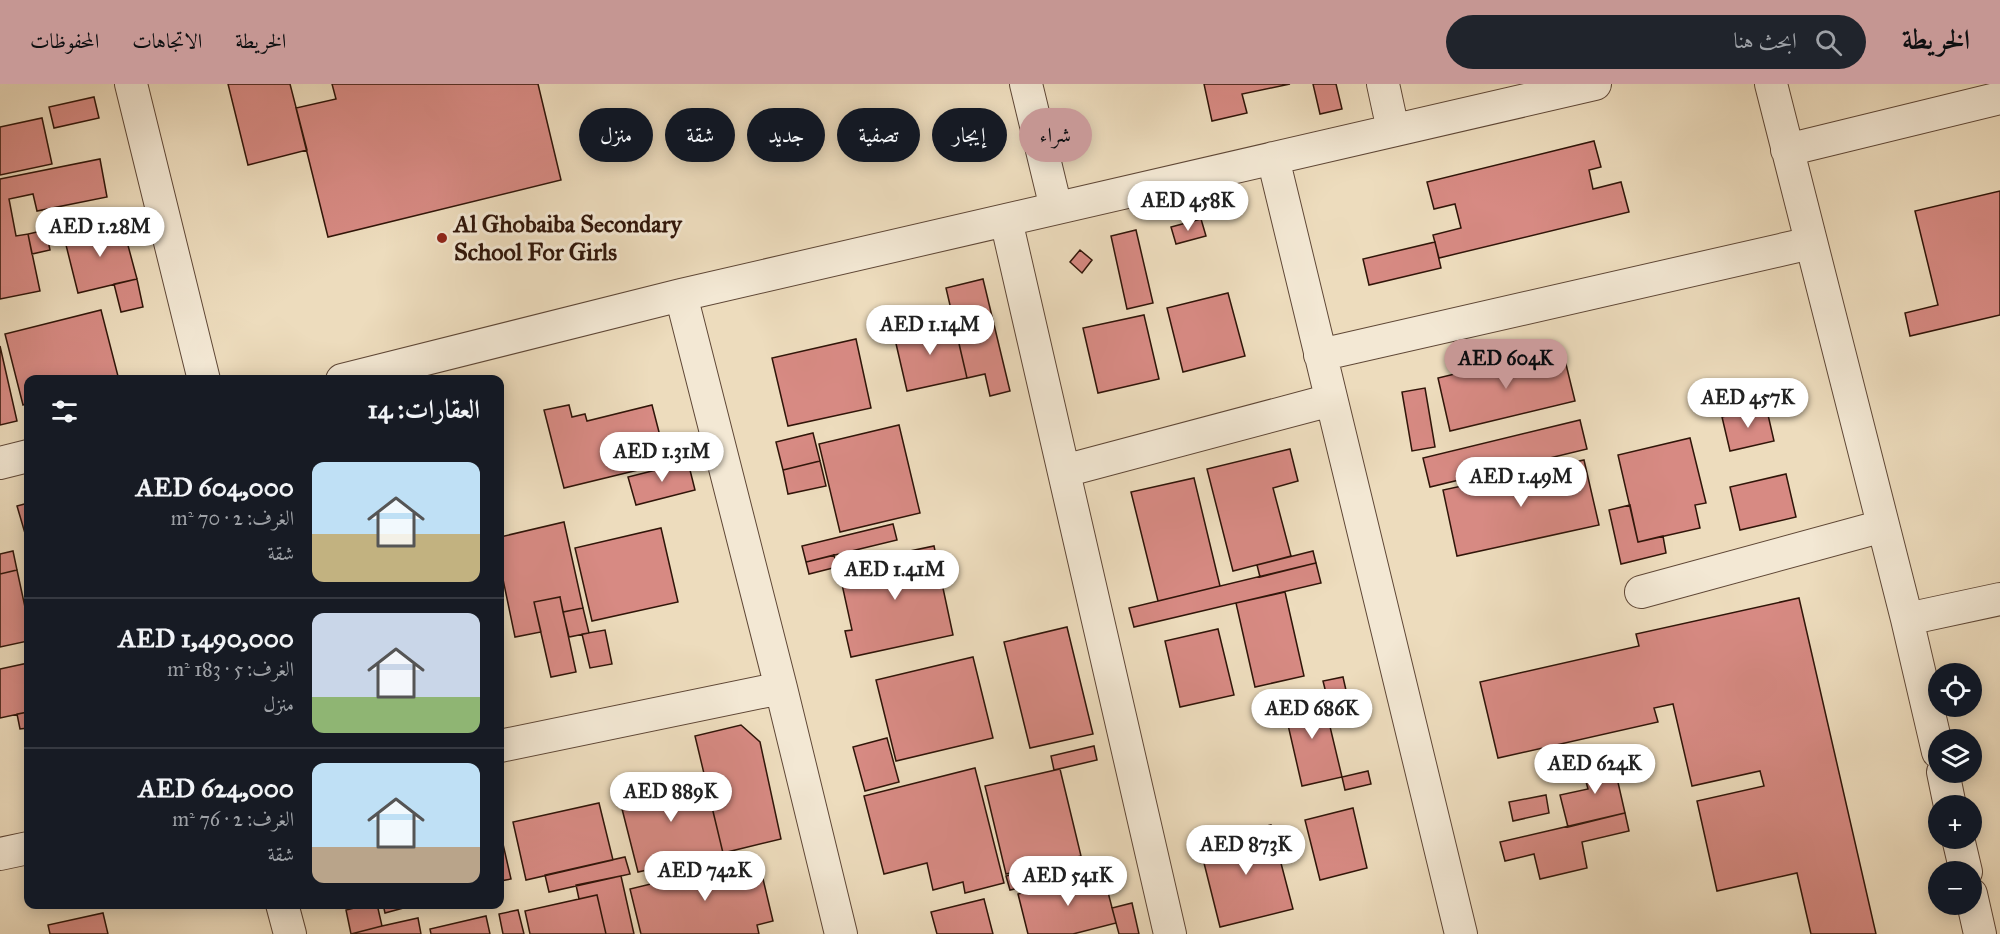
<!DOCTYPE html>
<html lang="ar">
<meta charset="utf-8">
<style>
:root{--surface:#171b24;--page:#20242c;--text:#f1f3f6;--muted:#9ea1a6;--line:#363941;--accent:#c59692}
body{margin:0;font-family:"IM FELL Great Primer",Amiri,serif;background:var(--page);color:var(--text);direction:rtl;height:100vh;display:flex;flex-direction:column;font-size:22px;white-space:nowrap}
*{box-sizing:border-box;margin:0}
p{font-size:20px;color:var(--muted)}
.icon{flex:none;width:33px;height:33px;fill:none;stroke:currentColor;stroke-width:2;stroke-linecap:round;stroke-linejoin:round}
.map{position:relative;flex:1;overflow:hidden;direction:ltr}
.drawer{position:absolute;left:24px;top:291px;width:480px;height:534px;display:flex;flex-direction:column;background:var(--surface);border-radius:12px;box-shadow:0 3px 15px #0003;direction:rtl}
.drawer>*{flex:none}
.top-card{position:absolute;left:522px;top:24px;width:570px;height:54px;direction:rtl;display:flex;gap:12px}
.buttons{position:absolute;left:1928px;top:579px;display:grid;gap:12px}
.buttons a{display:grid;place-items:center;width:54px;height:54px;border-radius:50%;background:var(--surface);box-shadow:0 3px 15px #0003;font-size:30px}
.price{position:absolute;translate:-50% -51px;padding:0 14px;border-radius:21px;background:#fff;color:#222;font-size:20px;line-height:39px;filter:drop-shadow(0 2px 3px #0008)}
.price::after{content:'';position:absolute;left:50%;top:36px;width:18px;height:14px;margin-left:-9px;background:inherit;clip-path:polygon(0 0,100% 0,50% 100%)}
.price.on{background:var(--accent);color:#111}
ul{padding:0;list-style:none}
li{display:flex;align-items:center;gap:18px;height:150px;padding:0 24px}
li+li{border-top:2px solid var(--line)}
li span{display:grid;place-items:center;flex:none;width:168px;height:120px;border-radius:12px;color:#555}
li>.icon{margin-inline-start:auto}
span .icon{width:72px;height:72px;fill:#fffc;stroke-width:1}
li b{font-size:26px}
h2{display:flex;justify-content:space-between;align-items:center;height:72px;padding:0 24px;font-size:26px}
.tag{padding:0 21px;border-radius:27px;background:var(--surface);box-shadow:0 3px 15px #0003;font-size:21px;line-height:54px}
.tag.on{background:var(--accent);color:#111}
header{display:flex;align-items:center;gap:36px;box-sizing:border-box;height:84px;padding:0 30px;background:var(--accent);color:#111}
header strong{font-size:28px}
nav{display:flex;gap:33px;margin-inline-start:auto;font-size:21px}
.search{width:420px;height:54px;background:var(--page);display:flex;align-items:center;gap:15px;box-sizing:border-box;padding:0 21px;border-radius:33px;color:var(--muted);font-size:22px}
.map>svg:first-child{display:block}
.building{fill:#d78a83;stroke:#301509;stroke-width:1.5}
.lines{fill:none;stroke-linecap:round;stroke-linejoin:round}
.minor-casing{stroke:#5f4736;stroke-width:34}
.minor{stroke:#f3e8d4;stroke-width:32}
.poi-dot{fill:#8f2418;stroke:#f3e8d4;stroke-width:2}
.labels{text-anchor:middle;stroke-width:6;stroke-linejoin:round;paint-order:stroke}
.poi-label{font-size:24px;font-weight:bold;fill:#301509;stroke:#f3e8d4;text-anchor:start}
</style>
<header>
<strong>الخريطة</strong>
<div class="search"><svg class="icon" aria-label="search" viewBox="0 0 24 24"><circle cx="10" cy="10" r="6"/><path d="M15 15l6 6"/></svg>ابحث هنا</div>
<nav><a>الخريطة</a><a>الاتجاهات</a><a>المحفوظات</a></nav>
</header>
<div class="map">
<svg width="2000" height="850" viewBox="0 0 2000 850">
<rect width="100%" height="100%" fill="#eddcbd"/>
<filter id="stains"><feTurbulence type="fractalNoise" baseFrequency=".00333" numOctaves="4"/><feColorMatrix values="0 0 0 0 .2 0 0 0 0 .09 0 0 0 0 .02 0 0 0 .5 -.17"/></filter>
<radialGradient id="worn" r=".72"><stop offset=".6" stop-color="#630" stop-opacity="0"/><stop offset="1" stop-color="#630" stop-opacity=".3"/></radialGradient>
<path class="building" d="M228,0H290L307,66L248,81Z
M332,0H538L561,96L328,153L296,24L336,15Z
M1204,0H1290L1242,10L1247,29L1212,37Z
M1313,0H1336L1342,25L1320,30Z
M94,13L99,34L54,44L49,23Z
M42,34L52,80L0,91V43Z
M1594,57L1601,83L1589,86L1593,105L1621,98L1629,128L1439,174L1433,151L1461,144L1455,120L1434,125L1427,98Z
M100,75L107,113L37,127L33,110L9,115L16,152L28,150L40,207L0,215V95Z
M2000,107V231L1910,252L1905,229L1938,221L1915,127Z
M1201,135L1206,152L1176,160L1171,143Z
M122,139L137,195L78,209L64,153Z
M46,146L50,166L32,170L28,150Z
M1136,146L1153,219L1127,225L1111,152Z
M1435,158L1441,184L1369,201L1363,175Z
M1080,166L1092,176L1082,189L1070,178Z
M137,195L143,223L121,228L114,200Z
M983,195L1010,307L990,312L985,290L967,294L946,204Z
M1228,209L1245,272L1183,288L1167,224Z
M101,226L119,296H28V319L23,321L5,250Z
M1144,231L1159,295L1098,309L1083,244Z
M954,238L967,294L907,307L894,251Z
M856,255L871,324L788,342L772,274Z
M0,262L17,337L0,341Z
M1562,264L1575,317L1450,347L1438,294Z
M1425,304L1435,363L1412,367L1402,308Z
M569,321L572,333L585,330L587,337L652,321L667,379L564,404L544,326Z
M1766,322L1774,357L1730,367L1722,333Z
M1580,336L1587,365L1430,403L1423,374Z
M899,341L920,429L840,448L819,360Z
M813,349L820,377L783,386L776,358Z
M1690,354L1706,419L1695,421L1700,444L1638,458L1618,371Z
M1290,365L1298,397L1273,404L1291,472L1233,487L1207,385Z
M1584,376L1599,441L1457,472L1443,406Z
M820,377L826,402L788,410L783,386Z
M688,378L695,406L636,421L628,393Z
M1786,390L1796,433L1740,446L1730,403Z
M1194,394L1220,502L1158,517L1131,408Z
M28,419V455L27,456L17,422Z
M1630,421L1638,458L1663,452L1666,469L1621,480L1609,426Z
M564,438L583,524L563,528L560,513L534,518L541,548L515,553L500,481V453Z
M893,440L897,456L806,478L802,462Z
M661,444L678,518L592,537L575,464Z
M934,462L953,551L851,573L845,547L852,546L838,482Z
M13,467L17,486L0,490V470Z
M1313,467L1316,479L1260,493L1257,481Z
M834,471L837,483L809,490L806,478Z
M1316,479L1321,499L1134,543L1129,524Z
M17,486L28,537V557L0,563V490Z
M1285,508L1304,592L1255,603L1236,519Z
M560,513L576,588L551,593L534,518Z
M1799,514L1876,850H1811L1797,789L1717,807L1697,717L1764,702L1760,687L1692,702L1673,620L1654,624L1658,638L1498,674L1480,598L1639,562L1636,550Z
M583,524L589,549L569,553L563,528Z
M1067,543L1093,650L1030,664L1004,558Z
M1218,545L1234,611L1180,623L1165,557Z
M605,546L612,580L590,584L582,550Z
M973,573L993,654L896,677L876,596Z
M28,579V628L0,634V585Z
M1343,593L1350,624L1331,629L1323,597Z
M1322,609L1342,693L1302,702L1283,619Z
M28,628V644L20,645L17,630Z
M741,641L760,658L781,755L723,769L695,652Z
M887,654L899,698L865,707L853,663Z
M1094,662L1097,676L1054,686L1051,672Z
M1612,672L1625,729L1568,743L1560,711L1588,705L1581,679Z
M975,684L1004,799L965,809L963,798L933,806L927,779L884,790L864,712Z
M1060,685L1081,772L1006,790L985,702Z
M1368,687L1371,700L1345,706L1342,693Z
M704,690L723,769L638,788L618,709Z
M1546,711L1549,729L1513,737L1509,718Z
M599,719L613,776L526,796L513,738Z
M1353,724L1367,784L1320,796L1305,736Z
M1625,729L1629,747L1582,758L1587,784L1540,795L1534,770L1505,777L1500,758Z
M1271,741L1293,825L1220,843L1199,759Z
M500,747L511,795L500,797Z
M625,773L630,790L549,808L545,791Z
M758,774L773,837L757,841L759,850H641L630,805Z
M1039,784L1042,799L1010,806L1006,792Z
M1103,789L1116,839L1073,850H1028L1018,810Z
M621,792L634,850H606L597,811L579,815L576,801Z
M597,811L606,850H530L525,827Z
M984,815L993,850H937L931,828Z
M1132,819L1139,850H1119L1112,824Z
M371,820H377L382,842L351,850L346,826Z
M383,820H418L385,829Z
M518,826L524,850H503L499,830Z
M103,829L108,850H50L48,841Z
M486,832L490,850H431L430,845Z
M418,834L421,850H351L382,842Z"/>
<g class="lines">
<defs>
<path id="minor" d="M131,0L204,296
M1026,0L1056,124
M1383,0L1393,46
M1771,0L1907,535L1938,668
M1787,66L2000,14
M1273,74L1461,850
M1006,136L1170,850
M681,211L781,604L841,850
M1320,271L1811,159
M342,296L681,211L1595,0
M0,379L28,372
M1064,387L1331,316
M1641,508L1883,442
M1907,535L2000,515
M500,662L781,604
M1943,688L1950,722
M1958,754L1966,788
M0,770L28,764
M1971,810L1980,850
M282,820L290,850"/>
</defs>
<use href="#minor" class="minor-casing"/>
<use href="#minor" class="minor"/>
</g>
<circle class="poi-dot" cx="442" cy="154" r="6"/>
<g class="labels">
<g class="poi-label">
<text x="454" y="148">Al Ghobaiba Secondary<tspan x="454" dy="28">School For Girls</tspan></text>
</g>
</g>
<rect width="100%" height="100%" filter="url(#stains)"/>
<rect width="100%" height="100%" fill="url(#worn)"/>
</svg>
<div class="buttons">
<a><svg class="icon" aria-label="locate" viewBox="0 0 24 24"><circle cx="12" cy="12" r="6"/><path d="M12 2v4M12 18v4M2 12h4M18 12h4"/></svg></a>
<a><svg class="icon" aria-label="layers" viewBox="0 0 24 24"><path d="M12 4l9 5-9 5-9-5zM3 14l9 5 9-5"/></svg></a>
<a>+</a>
<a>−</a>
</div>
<b class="price" style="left:1188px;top:148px">AED 458K</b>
<b class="price" style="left:100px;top:174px">AED 1.28M</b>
<b class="price" style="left:930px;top:272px">AED 1.14M</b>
<b class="price on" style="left:1506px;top:306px">AED 604K</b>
<b class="price" style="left:1748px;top:345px">AED 457K</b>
<b class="price" style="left:662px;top:399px">AED 1.31M</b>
<b class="price" style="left:1521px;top:424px">AED 1.49M</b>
<b class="price" style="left:895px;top:517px">AED 1.41M</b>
<b class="price" style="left:1312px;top:656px">AED 686K</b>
<b class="price" style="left:1595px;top:711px">AED 624K</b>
<b class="price" style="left:671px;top:739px">AED 889K</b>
<b class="price" style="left:1246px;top:792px">AED 873K</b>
<b class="price" style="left:705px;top:818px">AED 742K</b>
<b class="price" style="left:1068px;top:823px">AED 541K</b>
<div class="top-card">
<a class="tag on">شراء</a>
<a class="tag">إيجار</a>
<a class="tag">تصفية</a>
<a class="tag">جديد</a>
<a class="tag">شقة</a>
<a class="tag">منزل</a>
</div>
<section class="drawer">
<h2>العقارات: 14<svg class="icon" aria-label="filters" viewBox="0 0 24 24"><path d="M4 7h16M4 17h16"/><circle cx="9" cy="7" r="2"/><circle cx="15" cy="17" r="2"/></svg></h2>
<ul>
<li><span style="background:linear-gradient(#bfe0f5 60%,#c2b280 0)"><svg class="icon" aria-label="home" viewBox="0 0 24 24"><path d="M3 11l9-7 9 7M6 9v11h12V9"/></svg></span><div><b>AED 604,000</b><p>الغرف: 2 · 70 m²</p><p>شقة</p></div></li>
<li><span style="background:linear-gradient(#c9d6e8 70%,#8fb573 0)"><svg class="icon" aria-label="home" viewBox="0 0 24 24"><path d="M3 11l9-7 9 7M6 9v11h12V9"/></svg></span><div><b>AED 1,490,000</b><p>الغرف: 5 · 183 m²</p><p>منزل</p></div></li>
<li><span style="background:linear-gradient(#bfe0f5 70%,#b9a48a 0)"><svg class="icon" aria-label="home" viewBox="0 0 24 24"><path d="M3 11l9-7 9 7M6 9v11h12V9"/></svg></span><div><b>AED 624,000</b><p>الغرف: 2 · 76 m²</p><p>شقة</p></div></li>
</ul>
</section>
</div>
